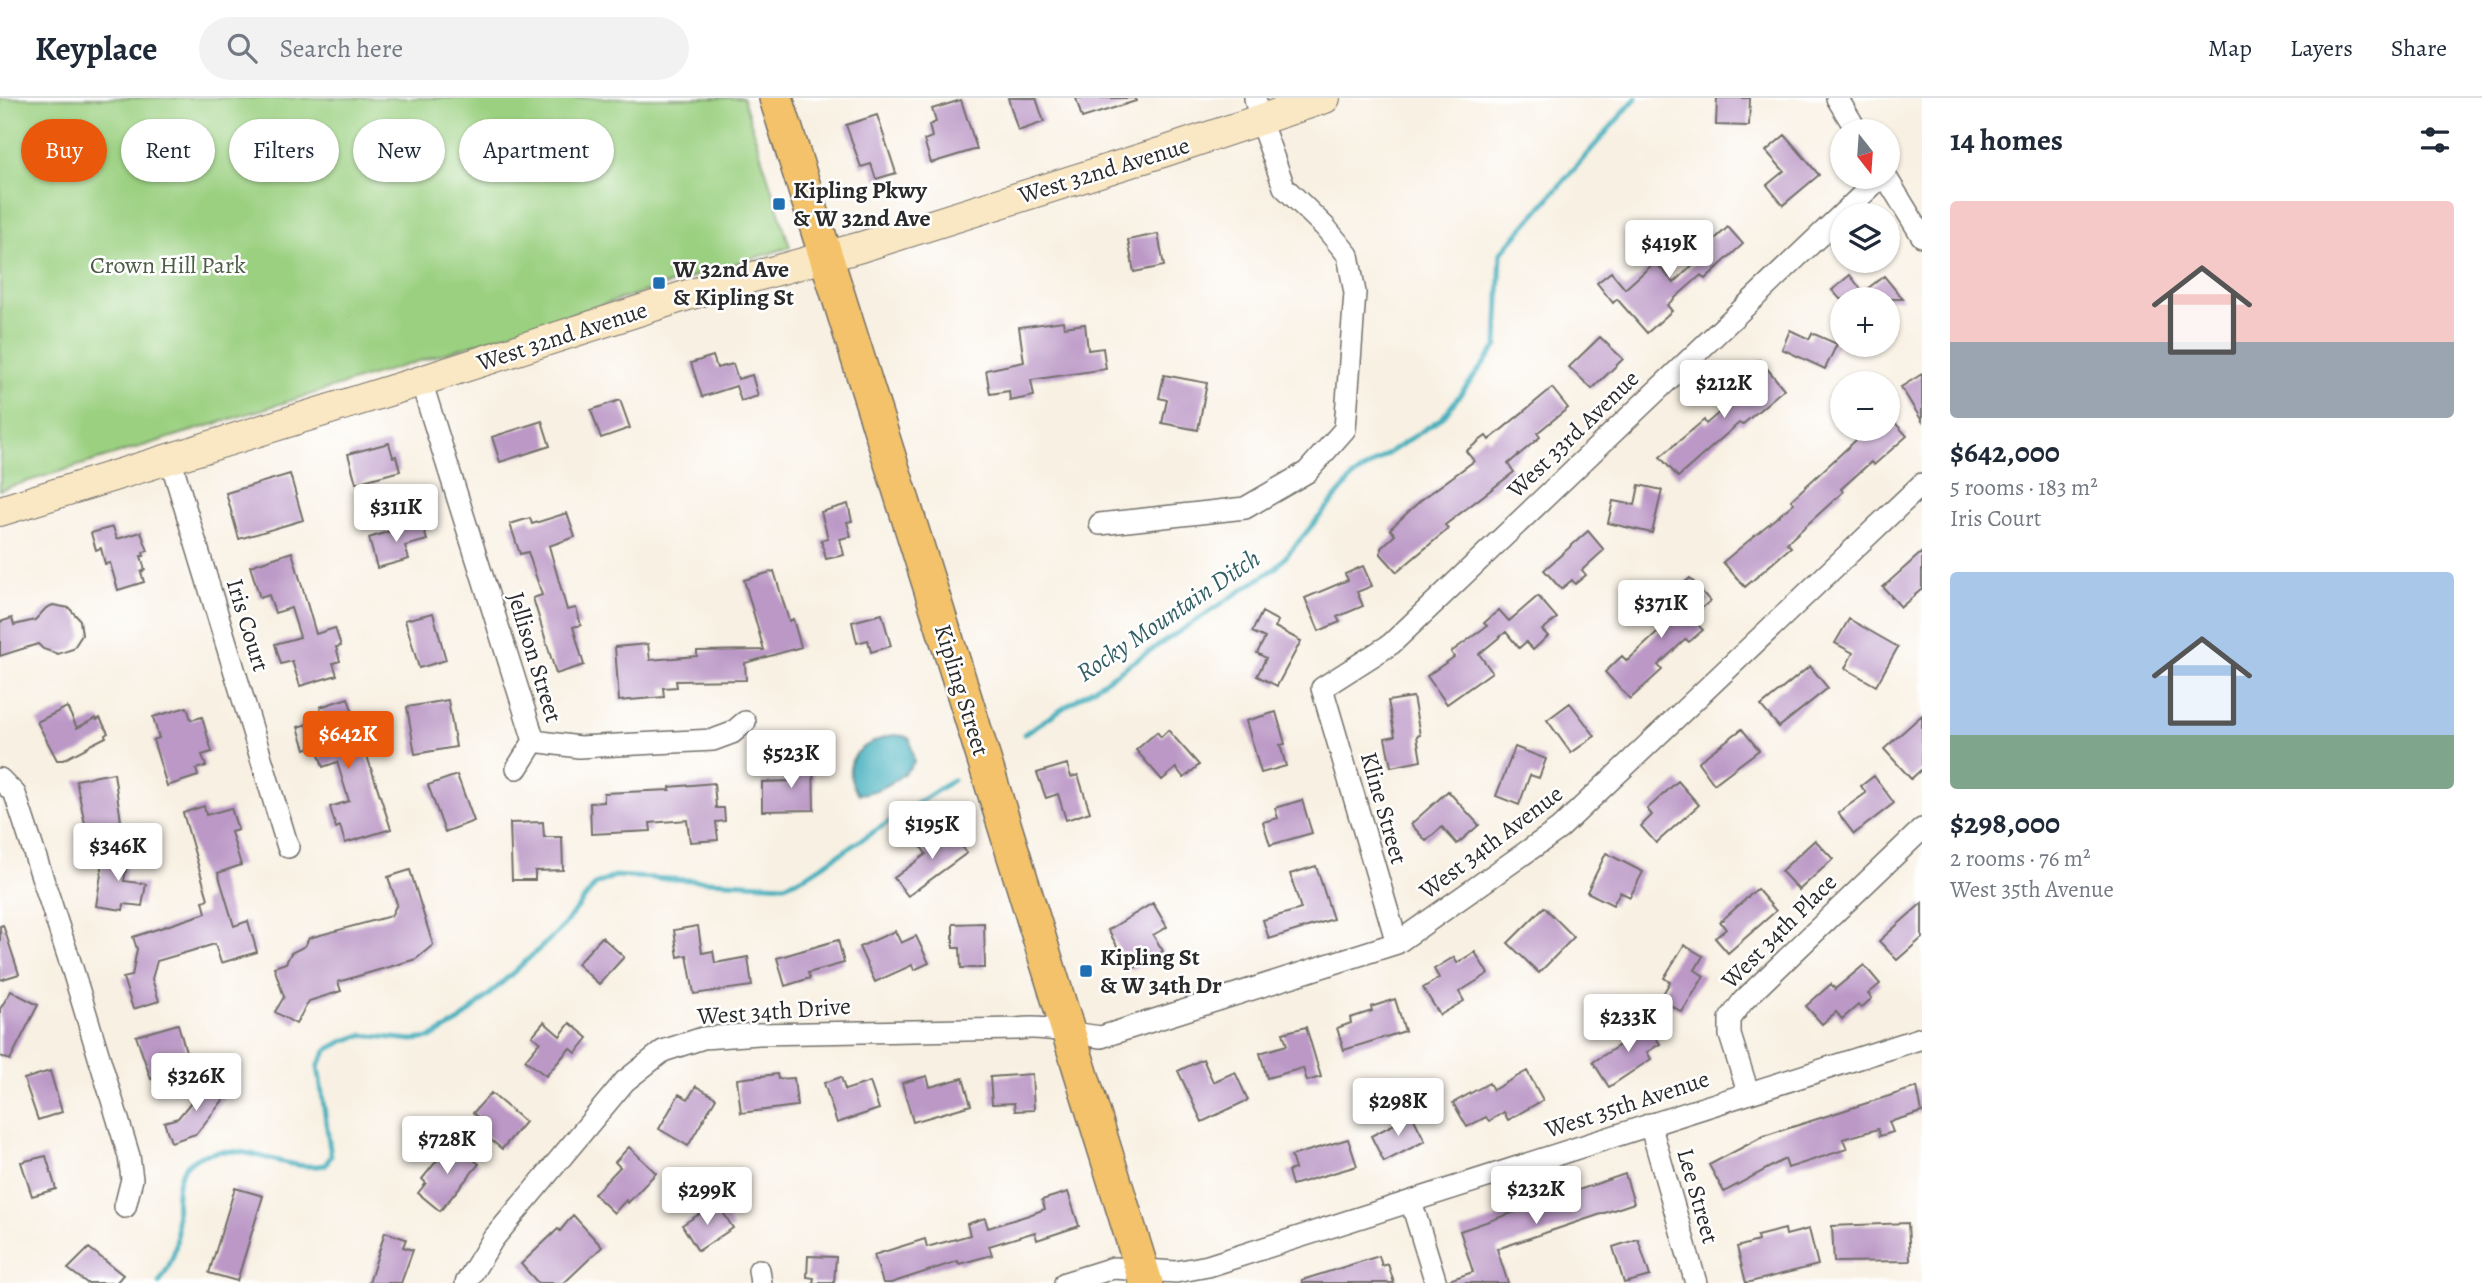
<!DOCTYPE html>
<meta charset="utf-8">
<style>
:root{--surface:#fff;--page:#f2f2f3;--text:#1f2937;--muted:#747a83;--line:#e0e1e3;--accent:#ea580c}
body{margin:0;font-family:Alegreya,serif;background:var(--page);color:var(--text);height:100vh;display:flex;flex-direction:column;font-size:26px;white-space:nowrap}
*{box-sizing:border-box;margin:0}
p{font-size:23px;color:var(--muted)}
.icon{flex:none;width:38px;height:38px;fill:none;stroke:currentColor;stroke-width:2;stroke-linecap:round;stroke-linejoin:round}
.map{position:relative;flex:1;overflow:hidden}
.sheet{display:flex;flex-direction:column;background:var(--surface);width:560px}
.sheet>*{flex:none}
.banner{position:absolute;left:21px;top:21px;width:665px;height:63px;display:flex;gap:14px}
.needle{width:46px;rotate:163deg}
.buttons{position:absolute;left:1830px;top:21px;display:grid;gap:14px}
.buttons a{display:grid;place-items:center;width:70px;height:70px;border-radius:50%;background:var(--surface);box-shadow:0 2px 5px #0004;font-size:35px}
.price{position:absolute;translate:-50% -60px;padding:0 16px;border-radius:7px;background:#fff;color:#222;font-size:23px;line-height:46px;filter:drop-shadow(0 2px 4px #0008)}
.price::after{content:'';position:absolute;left:50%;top:42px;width:21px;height:16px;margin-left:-10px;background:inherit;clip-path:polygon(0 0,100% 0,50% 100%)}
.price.on{background:var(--accent);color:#fff}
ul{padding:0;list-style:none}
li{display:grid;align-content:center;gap:14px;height:371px;padding:0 28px}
li span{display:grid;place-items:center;height:217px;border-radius:7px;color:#555}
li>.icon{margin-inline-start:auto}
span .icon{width:126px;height:126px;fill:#fffc;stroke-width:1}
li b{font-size:30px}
h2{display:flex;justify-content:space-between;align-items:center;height:84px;padding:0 28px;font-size:30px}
.tag{padding:0 24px;border-radius:32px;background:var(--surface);box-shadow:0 2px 5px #0004;font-size:24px;line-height:63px}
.tag.on{background:var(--accent);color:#fff}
header{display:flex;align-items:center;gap:42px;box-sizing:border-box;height:98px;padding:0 35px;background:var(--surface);border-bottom:2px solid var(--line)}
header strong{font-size:33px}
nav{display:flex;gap:38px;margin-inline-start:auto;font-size:24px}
.search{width:490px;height:63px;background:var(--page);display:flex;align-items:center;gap:18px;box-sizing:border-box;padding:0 24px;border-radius:38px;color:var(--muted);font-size:26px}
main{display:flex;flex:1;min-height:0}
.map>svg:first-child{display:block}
.green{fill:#9bd081;stroke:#637e56;stroke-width:2}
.water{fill:#40aebc;stroke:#366c74;stroke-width:2}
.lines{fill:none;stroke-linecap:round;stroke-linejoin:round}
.stream{stroke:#40aebc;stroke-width:5}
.building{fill:#bb98c6}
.street-casing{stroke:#73706b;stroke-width:24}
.secondary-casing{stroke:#73706b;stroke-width:32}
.primary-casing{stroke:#73706b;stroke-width:36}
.street{stroke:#fff;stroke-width:21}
.secondary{stroke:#fae7c3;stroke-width:30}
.primary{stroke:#f3c26a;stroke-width:33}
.poi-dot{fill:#1f6fb2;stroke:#fff;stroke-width:2.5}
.labels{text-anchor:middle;stroke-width:5;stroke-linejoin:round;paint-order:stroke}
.street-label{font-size:24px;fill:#2b2b2b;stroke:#fff}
.poi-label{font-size:24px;font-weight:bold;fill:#2b2b2b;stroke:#fff;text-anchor:start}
.park-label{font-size:24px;fill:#4d5d45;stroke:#fff}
.water-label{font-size:26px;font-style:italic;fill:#335f65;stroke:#fff}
</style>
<header>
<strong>Keyplace</strong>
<div class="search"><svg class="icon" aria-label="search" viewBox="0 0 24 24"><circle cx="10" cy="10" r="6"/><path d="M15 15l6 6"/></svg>Search here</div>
<nav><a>Map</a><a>Layers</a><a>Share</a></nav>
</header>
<main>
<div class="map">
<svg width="1922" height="1185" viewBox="0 0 1922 1185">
<rect width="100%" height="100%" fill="#fff"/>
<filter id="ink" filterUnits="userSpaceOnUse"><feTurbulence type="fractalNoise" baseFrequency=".0143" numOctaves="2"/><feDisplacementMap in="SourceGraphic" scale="14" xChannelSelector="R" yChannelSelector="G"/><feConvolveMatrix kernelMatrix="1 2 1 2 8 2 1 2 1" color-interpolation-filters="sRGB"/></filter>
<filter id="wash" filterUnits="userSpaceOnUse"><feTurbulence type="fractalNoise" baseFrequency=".00686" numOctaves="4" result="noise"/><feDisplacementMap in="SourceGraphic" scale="28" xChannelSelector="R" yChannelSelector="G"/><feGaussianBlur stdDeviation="1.57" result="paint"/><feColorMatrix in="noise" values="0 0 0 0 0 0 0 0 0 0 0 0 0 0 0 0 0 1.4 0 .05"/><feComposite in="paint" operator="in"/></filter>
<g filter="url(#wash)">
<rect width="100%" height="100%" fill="#f8f0e2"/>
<path class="green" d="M0,0H743L790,149L0,392Z"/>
<path class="water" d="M893,637L904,638L910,641L914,664C905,679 876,696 859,696C853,690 851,684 850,676C847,652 874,642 893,637Z"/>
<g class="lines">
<path class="stream" d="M1024,636L1277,469L1353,379L1443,319L1497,248L1501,155L1636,0
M159,1185C167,1173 174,1159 176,1146C181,1117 165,1073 199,1059C244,1040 282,1075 325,1067L331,1058L318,968L327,952L344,943L362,937L413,942L430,940L460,923L560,832L595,787L615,778L785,787L806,778L953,682"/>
</g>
<g id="blocks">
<path class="building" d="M1008,0H1036L1044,24L1018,33Z
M1076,0H1136V3L1082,20Z
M1717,0H1750L1749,28L1716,27Z
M961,2L977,51L931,65L924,42L932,39L929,27L936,24L932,11Z
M877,17L896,75L876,81L871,66L861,69L846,27Z
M1785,37L1819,77L1783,107L1767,87L1784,73L1766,53Z
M1728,129L1743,146L1705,181L1701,177L1667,207L1672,213L1647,235L1617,201L1613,205L1597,185L1611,174L1625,191L1655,164L1674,185L1701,159L1689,146L1706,132L1715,141Z
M1158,136L1164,168L1134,174L1128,142Z
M1850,177L1863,194L1884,178L1903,201H1840L1832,192Z
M1063,223L1064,229L1085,226L1088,252L1103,250L1106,271L1031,282L1034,298L1010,303L1009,293L990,296L986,272L1024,264L1019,229Z
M1790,232L1809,241L1812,235L1837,246L1825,271L1782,251Z
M1600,239L1623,261L1592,291L1569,269Z
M713,258L717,270L733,266L738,281L752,277L758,298L741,303L736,288L702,299L691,265Z
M1760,262L1784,291L1742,327L1739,325L1678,379L1660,359L1704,322L1706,326L1753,285L1744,276Z
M1922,276V323L1901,289Z
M1164,277L1207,285L1198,332L1162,325L1167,302L1159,300Z
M1552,290L1568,310L1537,335L1540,339L1508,366L1514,374L1445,427L1448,431L1397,474L1381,456V450L1395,437L1390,431L1421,402L1474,363L1466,353L1486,338L1489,342Z
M620,302L630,330L601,340L591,312Z
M1888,317L1907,338L1874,367L1871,364L1841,391L1843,394L1787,445L1791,449L1745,489L1723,464L1794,405L1791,402L1868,331H1888Z
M542,323L550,348L500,364L492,339Z
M389,345L393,359L396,358L400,373L356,385L348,356Z
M290,376L303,422L239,441L226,395Z
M1639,387L1662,392L1652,435L1608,425L1613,403L1635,407Z
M848,406L852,423L847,424L851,438L840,441L844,457L826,461L821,442L828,440L821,414Z
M567,415L575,439L549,448L567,512L576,510L581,527L573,529L584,567L556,576L533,500L542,497L528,454L520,456L510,426L530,420L532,426Z
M421,423L427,442L405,448L409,461L377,470L369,440Z
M113,429L117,441L141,434L148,453L143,454L144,458H141L145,472L141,474L144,484L118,492L110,465L105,466L101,450L96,452L91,435Z
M1588,433L1604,452L1582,472L1586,477L1575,486L1572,482L1561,491L1544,472Z
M292,454L316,536L335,530L341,548L336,549L340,563L333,565L337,577L300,588L292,563L281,566L275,546L300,539L291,510L275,515L269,497L260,500L250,468Z
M1922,454V491L1901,509L1883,489Z
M1363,468L1372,488L1357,494L1363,508L1337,519L1340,524L1319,533L1305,500L1348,482L1345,476Z
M774,473L789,523L793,521L801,549L745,565L746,582L676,583L677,589L663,590L664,599L619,603L615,549L648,546L650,562L697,558V553L764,552L744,482Z
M1690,480L1710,503L1691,520L1703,532L1689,544L1686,541L1658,567L1662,572L1630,601L1605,574L1622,558L1627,563L1670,523L1657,509Z
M1538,498L1557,520L1542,532L1548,538L1533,552L1526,544L1519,550L1506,534L1479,556L1492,574L1447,606L1427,578L1454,559L1451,554L1487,528L1484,525L1499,512L1509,523Z
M53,507L69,510L80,522L82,537L73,551L58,556L43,551L38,546L0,558V524L12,520L14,527L35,522L46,510Z
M1262,514L1278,523L1275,529L1301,543L1277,588L1257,578L1266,560L1257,555L1265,540L1252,534Z
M433,515L446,562L419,570L405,522Z
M882,516L891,548L871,554L868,542L857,545L852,524Z
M1849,521L1898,549L1876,588L1845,570L1853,555L1835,545Z
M1810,568L1828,590L1779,629L1761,608Z
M1413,599L1420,637L1417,638L1421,663L1391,669L1385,640L1395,638L1388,603Z
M348,600L391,731L345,745L340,728L336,730L330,709L349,703L337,664L323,669L316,647L305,651L298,629L324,621L320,609Z
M448,602L456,649L415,656L407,609Z
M1570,605L1595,638L1571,655L1547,622Z
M67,609L77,630L96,620L97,622L100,620L108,635L105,637L106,639L86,649V650L63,662H57L37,624Z
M187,609L191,622L202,619L212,654L202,657L206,668L196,671L198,678L167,688L153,642L159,640L153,619Z
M1276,614L1285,646L1280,647L1286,668L1261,675L1246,623Z
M1922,617V671L1911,681L1884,651Z
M1742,631L1759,652L1714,686L1698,664Z
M1168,632L1199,667L1184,680L1176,670L1162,682L1136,652L1157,634L1161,639Z
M1515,649L1546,661L1539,680L1530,677L1519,707L1496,698Z
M792,663H813L814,712L762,713V684L792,683Z
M1067,666L1071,679L1078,677L1090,714L1066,722L1058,696L1046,700L1037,675Z
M114,675L122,730L87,736L76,682Z
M457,677L474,723L445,734L428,687Z
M1874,678L1894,705L1854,736L1838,715L1866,695L1861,688Z
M1678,683L1699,707L1656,745L1641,728L1652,717L1647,711Z
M714,685L716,710H724L725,723L716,724L718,742L690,744L687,722L650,725L651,733L591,736L590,705L604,704V695L670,692V689Z
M1448,693L1479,727L1457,746L1442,729L1426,743L1411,726Z
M1302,702L1312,735L1270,747L1263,724L1278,720L1275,710Z
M204,708L206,717L231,710L238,732L231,734L241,767L218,775L234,828L248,823L257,854L221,865L215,846L157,863L152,881L159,903L133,911L123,880L132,878L137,851L133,839L206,815L203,803L208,801L183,715Z
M543,724L544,739H562L563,772L535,773V782H512L510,725Z
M947,728L967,755L908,798L894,780L926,756L920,747Z
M1815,742L1833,761L1799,792L1781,773Z
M105,751L129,755L124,783L146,786L142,808L124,806L123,812L96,808Z
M1606,755L1643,774L1630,799L1620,794L1613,807L1587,794Z
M1316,768L1333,821L1269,841L1263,822L1301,811L1290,776Z
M410,772L433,847L416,861L338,884L341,893L309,903L296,926L275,914L284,899L274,869L286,865L291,855L305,848L309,840L391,818L397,806L388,779Z
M1757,791L1776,813L1728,855L1715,840L1726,831L1720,824Z
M1153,805L1167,829L1153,837L1163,853L1131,872L1108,832Z
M1922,805V840L1897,862L1879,843Z
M1544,809L1574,839L1539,875L1508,845Z
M984,825L985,870H961L960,850H953V826Z
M3,827L19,876L0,882V828Z
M698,828L702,855L713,853L715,865L748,859L752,888L694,896L687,857L678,859L674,832Z
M895,833L901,845L916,838L929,865L914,872L912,867L875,884L859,849Z
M602,839L624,859L599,886L577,866Z
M838,842L844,865L808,875L810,880L785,888L777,860Z
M1684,847L1703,858L1695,872L1704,878L1682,914L1660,901L1670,884L1664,880Z
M1475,854L1488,876L1459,894L1464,903L1440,917L1423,890L1439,880L1434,871L1454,859L1457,865Z
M1864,867L1880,886L1868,896L1872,900L1861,910L1858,907L1842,921L1836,914L1822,926L1806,908L1831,886L1835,891Z
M11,893L38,907L10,962L0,958V911Z
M1395,901L1405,933L1344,952L1337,930L1351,925L1350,920L1372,913L1371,909Z
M1643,920L1660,946L1647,954L1651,961L1609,989L1593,964L1629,941L1623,932Z
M544,924L560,938L570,925L588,940L576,955L570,950L546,978L525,962L540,944L532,938Z
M178,926L187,957L176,960L180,973L151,981L136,938Z
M1306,929L1321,979L1307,983L1303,970L1267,980L1260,955L1287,947L1283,935Z
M1203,961L1213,984L1235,974L1248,1002L1202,1024L1178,973Z
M50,973L62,1014L38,1022L24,981Z
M1527,973L1543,1002L1508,1022L1504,1014L1489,1023L1486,1019L1467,1029L1453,1005L1489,985L1493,992Z
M777,976L778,981L794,980L797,1008L741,1015L737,981Z
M1032,976L1034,1012L1015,1013L1014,1005L992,1006L990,979Z
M927,978L930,989L963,980L971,1007L913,1024L902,985Z
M841,979L845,992L870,984L879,1011L837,1025L824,985Z
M209,982L228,996L196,1036L171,1044L164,1024L178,1020Z
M696,988L716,1000L688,1048L659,1031L679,996L688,1001Z
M1917,989L1922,1014L1889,1024L1893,1034L1880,1038L1878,1031L1843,1041L1847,1051L1788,1070L1785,1061L1724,1094L1709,1067L1764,1038Z
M491,995L525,1024L502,1051L480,1033L486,1026L473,1015Z
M1412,1017L1425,1043L1384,1064L1371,1038Z
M1348,1041L1357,1068L1292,1087L1288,1073L1295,1071L1291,1058Z
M452,1044L479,1066L440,1113L418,1095L426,1085L422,1081Z
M629,1049L656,1075L628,1105L626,1102L614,1115L594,1096L620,1069L615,1064Z
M46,1058L56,1091L32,1098L21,1064Z
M1625,1076L1634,1105L1497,1151L1508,1185H1449V1182L1473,1174L1460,1133Z
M235,1090L263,1098L237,1183L209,1175Z
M1068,1094L1079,1128L1037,1142L1035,1134L989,1148L992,1157L959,1166L958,1163L891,1185H883L874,1157L925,1141L927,1149L970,1137L967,1126L985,1120L988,1130L1029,1117L1045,1111L1042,1102Z
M717,1105L733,1130L698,1153L682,1127Z
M573,1117L602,1149L564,1185H538L521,1166L558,1131L560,1133Z
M1908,1125L1910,1163L1834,1164L1832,1128Z
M1785,1131L1786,1137L1809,1131L1818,1167L1746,1185L1737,1149L1758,1143L1757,1138Z
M385,1134L406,1141L403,1149L413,1152L401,1185H369Z
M1638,1141L1650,1178L1624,1185L1613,1149Z
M89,1150L123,1177L116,1185H87L68,1171Z
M808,1158L836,1159L834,1185H813L814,1180L807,1179Z
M1379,1158L1382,1168L1388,1166L1394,1185H1302V1182Z"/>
</g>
</g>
<g filter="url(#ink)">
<use href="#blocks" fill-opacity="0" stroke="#73706b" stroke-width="2"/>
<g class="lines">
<defs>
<path id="street" d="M1837,0L1857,33
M1886,79L1922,138
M421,283L534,643L579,649L713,642L732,635L745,624
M170,360L288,749
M1100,426L1245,410L1307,374L1345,331L1355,195L1348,157L1325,129L1284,89L1260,22L1255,0
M517,670L534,643
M0,681L15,696L73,873L129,1058L132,1081L125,1109
M1397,845L1322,590L1391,546L1881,79
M1748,994L1730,937V921L1743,903L1922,731
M1650,1026L1696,1185
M1411,1103L1436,1185
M759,1172L761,1185
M466,1185L493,1141L625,983L663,953L703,940L759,936L1017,931C1045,927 1073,936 1101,939L1397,845L1559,731L1922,386
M1065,1185L1113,1170L1176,1174L1208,1168L1922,940"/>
<path id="secondary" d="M0,413L421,283L688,197L861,149L1163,54L1325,0"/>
<path id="primary" d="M776,0L965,600L1146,1185"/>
</defs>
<use href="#street" class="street-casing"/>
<use href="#secondary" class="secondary-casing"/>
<use href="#primary" class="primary-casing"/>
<use href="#street" class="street"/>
<use href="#secondary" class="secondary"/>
<use href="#primary" class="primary"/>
</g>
</g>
<g class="poi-dot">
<rect x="772" y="99" width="14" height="14" rx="3.5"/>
<rect x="652" y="178" width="14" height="14" rx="3.5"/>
<rect x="1079" y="866" width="14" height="14" rx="3.5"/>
</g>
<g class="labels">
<g class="street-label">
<text transform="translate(1104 72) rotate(-17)" y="8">West 32nd Avenue</text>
<text transform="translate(562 238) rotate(-18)" y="8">West 32nd Avenue</text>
<text transform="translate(1573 336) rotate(-44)" y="8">West 33rd Avenue</text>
<text transform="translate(248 527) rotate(73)" y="8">Iris Court</text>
<text transform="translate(535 559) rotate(73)" y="8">Jellison Street</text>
<text transform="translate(962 592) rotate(73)" y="8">Kipling Street</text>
<text transform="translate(1384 710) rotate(74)" y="8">Kline Street</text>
<text transform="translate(1491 744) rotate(-37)" y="8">West 34th Avenue</text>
<text transform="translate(1779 833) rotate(-45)" y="8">West 34th Place</text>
<text transform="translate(774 913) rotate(-4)" y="8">West 34th Drive</text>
<text transform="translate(1627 1006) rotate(-18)" y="8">West 35th Avenue</text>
<text transform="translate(1698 1098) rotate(74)" y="8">Lee Street</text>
</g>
<g class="poi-label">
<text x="793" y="100">Kipling Pkwy<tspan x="793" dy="28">&amp; W 32nd Ave</tspan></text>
<text x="673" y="179">W 32nd Ave<tspan x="673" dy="28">&amp; Kipling St</tspan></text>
<text x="1100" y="867">Kipling St<tspan x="1100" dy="28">&amp; W 34th Dr</tspan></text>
</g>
<g class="park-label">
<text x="168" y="175">Crown Hill Park</text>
</g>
<g class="water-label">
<text transform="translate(1168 517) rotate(-34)" y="9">Rocky Mountain Ditch</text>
</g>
</g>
</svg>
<div class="buttons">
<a><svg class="needle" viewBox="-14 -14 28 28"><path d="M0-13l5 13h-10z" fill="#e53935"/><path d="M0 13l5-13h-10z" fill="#747a83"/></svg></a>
<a><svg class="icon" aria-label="layers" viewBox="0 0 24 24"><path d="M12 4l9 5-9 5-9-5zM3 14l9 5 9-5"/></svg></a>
<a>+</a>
<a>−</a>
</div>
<b class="price" style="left:1669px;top:182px">$419K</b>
<b class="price" style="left:1724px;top:322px">$212K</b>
<b class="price" style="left:396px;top:446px">$311K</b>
<b class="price" style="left:1661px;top:542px">$371K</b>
<b class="price on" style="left:348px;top:673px">$642K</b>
<b class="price" style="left:791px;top:692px">$523K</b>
<b class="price" style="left:932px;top:763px">$195K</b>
<b class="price" style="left:118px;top:785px">$346K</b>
<b class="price" style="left:1628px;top:956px">$233K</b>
<b class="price" style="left:196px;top:1015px">$326K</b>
<b class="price" style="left:1398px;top:1040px">$298K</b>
<b class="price" style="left:447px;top:1078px">$728K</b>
<b class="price" style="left:1536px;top:1128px">$232K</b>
<b class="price" style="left:707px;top:1129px">$299K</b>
<div class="banner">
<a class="tag on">Buy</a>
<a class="tag">Rent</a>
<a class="tag">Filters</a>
<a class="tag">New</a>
<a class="tag">Apartment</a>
</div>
</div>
<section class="sheet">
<h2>14 homes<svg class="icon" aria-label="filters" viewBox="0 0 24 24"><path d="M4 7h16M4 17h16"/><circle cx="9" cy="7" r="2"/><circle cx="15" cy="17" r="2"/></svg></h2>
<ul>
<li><span style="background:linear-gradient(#f6c9c9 65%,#9aa5b1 0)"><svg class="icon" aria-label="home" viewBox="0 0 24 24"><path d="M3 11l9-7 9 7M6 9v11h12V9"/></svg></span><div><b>$642,000</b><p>5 rooms · 183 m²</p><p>Iris Court</p></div></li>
<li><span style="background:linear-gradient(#a9c7e8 75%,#7fa58c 0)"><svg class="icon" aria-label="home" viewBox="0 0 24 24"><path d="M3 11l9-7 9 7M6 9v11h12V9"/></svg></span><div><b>$298,000</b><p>2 rooms · 76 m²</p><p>West 35th Avenue</p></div></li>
</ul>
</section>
</main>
